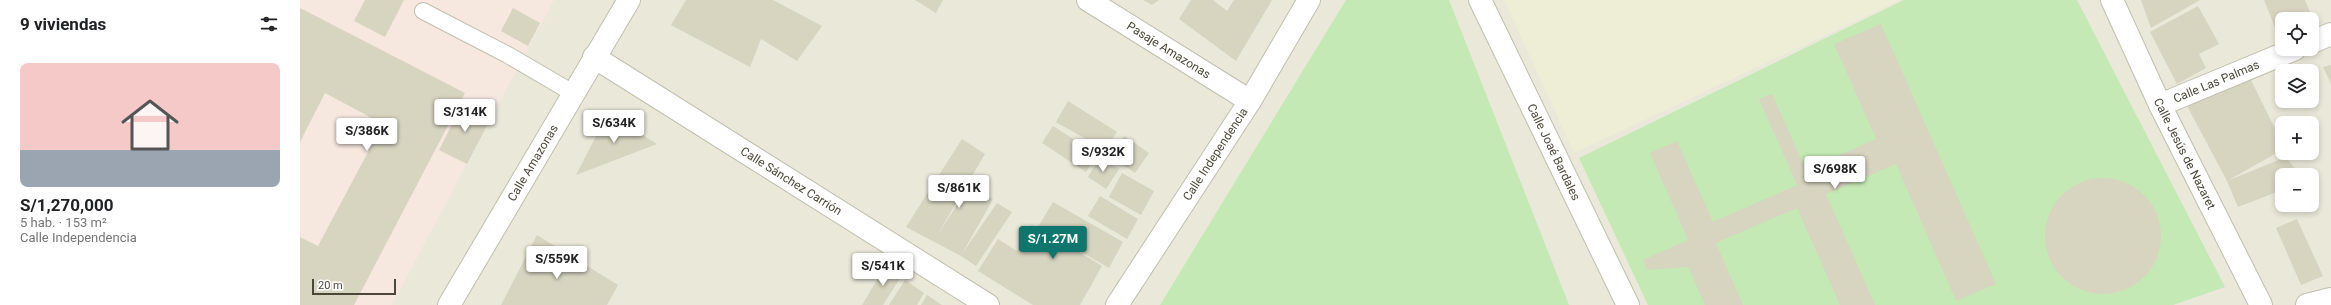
<!DOCTYPE html>
<html lang="es">
<meta charset="utf-8">
<style>
:root{--surface:#fff;--page:#f2f2f2;--text:#202124;--muted:#757577;--accent:#0f766e}
body{margin:0;font-family:Roboto,sans-serif;background:var(--page);color:var(--text);height:100vh;display:flex;flex-direction:column;font-size:15px;white-space:nowrap}
*{box-sizing:border-box;margin:0}
p{font-size:13px;color:var(--muted)}
.icon{flex:none;width:22px;height:22px;fill:none;stroke:currentColor;stroke-width:2;stroke-linecap:round;stroke-linejoin:round}
.map{position:relative;flex:1;overflow:hidden}
.details{display:flex;flex-direction:column;background:var(--surface);width:300px}
.details>*{flex:none}
.tools{position:absolute;left:1975px;top:12px;display:grid;gap:8px}
.tools a{display:grid;place-items:center;width:44px;height:44px;border-radius:8px;background:var(--surface);box-shadow:0 2px 6px #0003;font-size:20px}
.scale{position:absolute;left:12px;bottom:10px;width:84px;box-sizing:border-box;padding-left:4px;border:2px solid #4a4738;border-top:0;font-size:11px;line-height:14px;white-space:nowrap;color:#4a4738;-webkit-text-stroke:3px #fff;paint-order:stroke}
.price{position:absolute;translate:-50% -34px;padding:0 9px;border-radius:4px;background:#fff;color:#222;font-size:13px;line-height:26px;filter:drop-shadow(0 1px 2px #0008)}
.price::after{content:'';position:absolute;left:50%;top:24px;width:12px;height:9px;margin-left:-6px;background:inherit;clip-path:polygon(0 0,100% 0,50% 100%)}
.price.current{background:var(--accent);color:#fff}
ul{padding:0;list-style:none}
li{display:grid;align-content:center;gap:8px;height:212px;padding:0 20px}
li span{display:grid;place-items:center;height:124px;border-radius:8px;color:#555}
li>.icon{margin-inline-start:auto}
span .icon{width:72px;height:72px;fill:#fffc;stroke-width:1}
li b{font-size:17px}
h2{display:flex;justify-content:space-between;align-items:center;height:48px;padding:0 20px;font-size:17px}
main{display:flex;flex:1;min-height:0}
.map>svg:first-child{display:block}
.residential{fill:#e9e8d9;fill-rule:evenodd}
.education{fill:#eeedd5}
.medical{fill:#f6e7df}
.green{fill:#c5e9b4}
.building{fill:#d7d4c0}
.lines{fill:none;stroke-linecap:round;stroke-linejoin:round}
.lane-casing{stroke:#c1bfad;stroke-width:18}
.street-casing{stroke:#c1bfad;stroke-width:24}
.lane{stroke:#fff;stroke-width:16}
.street{stroke:#fff;stroke-width:22}
.labels{text-anchor:middle;stroke-width:3.5;stroke-linejoin:round;paint-order:stroke}
.street-label{font-size:12px;fill:#4a4738;stroke:#fff}
</style>
<main>
<section class="details">
<h2>9 viviendas<svg class="icon" aria-label="filters" viewBox="0 0 24 24"><path d="M4 7h16M4 17h16"/><circle cx="9" cy="7" r="2"/><circle cx="15" cy="17" r="2"/></svg></h2>
<ul>
<li><span style="background:linear-gradient(#f6c9c9 70%,#9aa5b1 0)"><svg class="icon" aria-label="home" viewBox="0 0 24 24"><path d="M3 11l9-7 9 7M6 9v11h12V9"/></svg></span><div><b>S/1,270,000</b><p>5 hab. · 153 m²</p><p>Calle Independencia</p></div></li>
</ul>
</section>
<div class="map">
<svg width="2031" height="305" viewBox="0 0 2031 305">
<rect width="100%" height="100%" fill="#f5f5eb"/>
<path class="residential" d="M0,0H2031V305H0ZM1982,19H2012V49H1982ZM1982,71H2012V101H1982ZM1982,123H2012V153H1982ZM1982,175H2012V205H1982Z"/>
<path class="education" d="M1204,0H1601L1274,153Z"/>
<path class="medical" d="M0,0H254L92,305H0Z"/>
<path class="green" d="M1046,0H1149L1269,305H860Z
M1604,0H1777L1925,287L1873,305H1348L1279,158Z"/>
<path class="building" d="M65,0H104L85,37L54,21Z
M386,0H473L522,26L497,61L461,39L450,67L371,25Z
M615,0H643L636,13Z
M843,0H859L852,5Z
M891,0H913L927,11L934,0H972L936,61L879,19Z
M1841,0H1900L1851,28Z
M1964,0H2005L2015,24L2012,25V19H1982V36L1979,37Z
M1898,6L1919,44L1899,54L1906,68L1877,84L1850,32Z
M0,8L165,93L54,305H0V237L18,246L83,124L25,93L0,142Z
M213,8L240,23L228,46L201,31Z
M1581,24L1696,284L1656,301L1596,164L1526,194L1575,305H1540L1497,208L1416,243L1443,305H1405L1388,267L1348,270L1343,260L1388,240L1350,153L1377,141L1413,222L1497,185L1459,99L1472,94L1506,170L1576,139L1534,44Z
M2031,65V84L2023,67Z
M1948,74L1982,143V150L1927,181L1986,157L2000,175H1982V190L1938,207L1927,181L1886,104Z
M164,101L192,116L167,164L139,150Z
M768,101L817,132L805,150L756,122Z
M308,113L357,144L276,175Z
M753,126L797,154L786,172L742,143Z
M824,136L849,153L835,173L810,156Z
M662,139L685,154L636,237L670,185L693,199L662,254L697,203L712,212L676,266L661,256L606,227Z
M800,157L819,169L806,189L788,177Z
M822,173L854,191L841,215L809,197Z
M1745 236a58 58 0 1 1 116 0a58 58 0 1 1-116 0Z
M800,196L838,219L827,239L788,216Z
M753,202L823,242L809,268L751,234L802,266L780,305H733L678,271L698,239L717,251L731,225L738,227Z
M1997,219L2023,276L2001,285L1976,228Z
M237,235L318,285L307,305H201Z
M586,265L602,275L583,305H562Z
M605,280L624,293L617,305H589Z
M627,295L642,305H621Z"/>
<g class="lines">
<defs>
<path id="lane" d="M123,11L208,55L273,93"/>
<g id="street">
<path id="s1" d="M788,0L950,101"/>
<path id="s2" d="M1180,0L1328,305"/>
<path id="s3" d="M1812,0L1860,105L1961,305"/>
<path d="M2012,42L2031,34"/>
<path id="s4" d="M294,57L688,305"/>
<path id="s5" d="M1860,105L1995,49"/>
<path id="s6" d="M149,305L329,0"/>
<path id="s7" d="M817,305L950,101L1009,0"/>
<path d="M2007,305L2031,299"/>
</g>
</defs>
<use href="#lane" class="lane-casing"/>
<use href="#street" class="street-casing"/>
<use href="#lane" class="lane"/>
<use href="#street" class="street"/>
</g>
<g class="labels">
<g class="street-label">
<text dy="4" stroke="none"><textPath href="#s1" startOffset="95">Pasaje Amazonas</textPath></text>
<text dy="4" stroke="none"><textPath href="#s5" startOffset="61">Calle Las Palmas</textPath></text>
<text dy="4" stroke="none"><textPath href="#s2" startOffset="169">Calle Joaé Bardales</textPath></text>
<text dy="4" stroke="none"><textPath href="#s3" startOffset="170">Calle Jesús de Nazaret</textPath></text>
<text dy="4" stroke="none"><textPath href="#s7" startOffset="180">Calle Independencia</textPath></text>
<text dy="4" stroke="none"><textPath href="#s6" startOffset="165">Calle Amazonas</textPath></text>
<text dy="4" stroke="none"><textPath href="#s4" startOffset="233">Calle Sánchez Carrión</textPath></text>
</g>
</g>
</svg>
<div class="tools">
<a><svg class="icon" aria-label="locate" viewBox="0 0 24 24"><circle cx="12" cy="12" r="6"/><path d="M12 2v4M12 18v4M2 12h4M18 12h4"/></svg></a>
<a><svg class="icon" aria-label="layers" viewBox="0 0 24 24"><path d="M12 4l9 5-9 5-9-5zM3 14l9 5 9-5"/></svg></a>
<a>+</a>
<a>−</a>
</div>
<div class="scale">20 m</div>
<b class="price" style="left:165px;top:133px">S/314K</b>
<b class="price" style="left:314px;top:144px">S/634K</b>
<b class="price" style="left:67px;top:152px">S/386K</b>
<b class="price" style="left:803px;top:173px">S/932K</b>
<b class="price" style="left:1535px;top:190px">S/698K</b>
<b class="price" style="left:659px;top:209px">S/861K</b>
<b class="price current" style="left:753px;top:260px">S/1.27M</b>
<b class="price" style="left:257px;top:280px">S/559K</b>
<b class="price" style="left:583px;top:287px">S/541K</b>
</div>
</main>
